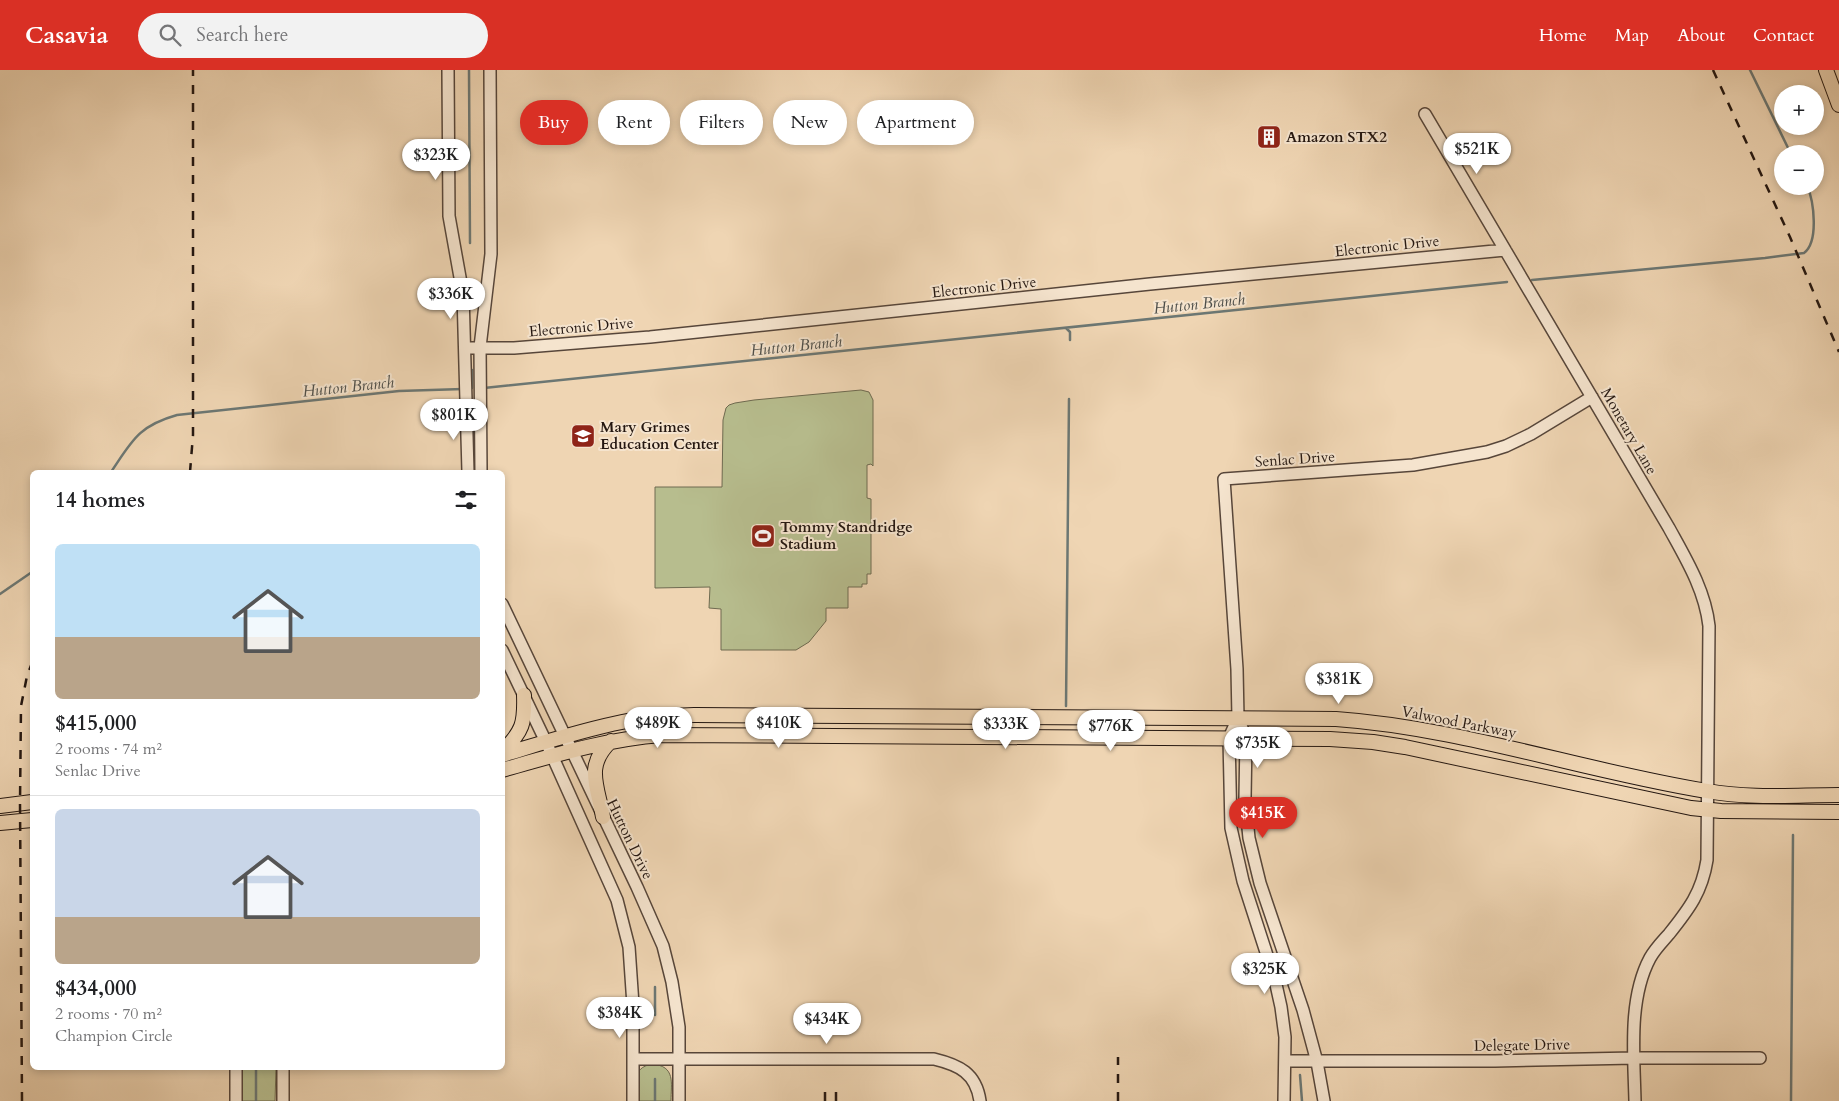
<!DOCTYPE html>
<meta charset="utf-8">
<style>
:root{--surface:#fff;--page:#f2f2f2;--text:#202124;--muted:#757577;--line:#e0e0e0;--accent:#d93025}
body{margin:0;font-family:Cardo,serif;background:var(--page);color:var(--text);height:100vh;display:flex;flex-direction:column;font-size:19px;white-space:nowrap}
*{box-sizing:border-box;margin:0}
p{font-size:16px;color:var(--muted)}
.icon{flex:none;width:28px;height:28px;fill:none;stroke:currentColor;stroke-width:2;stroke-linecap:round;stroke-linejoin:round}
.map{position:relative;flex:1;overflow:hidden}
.side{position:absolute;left:30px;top:400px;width:475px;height:600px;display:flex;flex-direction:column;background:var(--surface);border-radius:8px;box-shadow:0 2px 8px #0003}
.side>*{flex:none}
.hud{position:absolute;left:520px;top:30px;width:475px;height:45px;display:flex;gap:10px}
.controls{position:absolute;left:1774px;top:15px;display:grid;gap:10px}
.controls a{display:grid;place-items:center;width:50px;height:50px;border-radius:50%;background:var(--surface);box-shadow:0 2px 8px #0003;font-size:25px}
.price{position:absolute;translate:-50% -42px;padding:0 11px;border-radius:18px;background:#fff;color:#222;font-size:16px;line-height:32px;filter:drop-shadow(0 1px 2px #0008)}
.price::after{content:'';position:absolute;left:50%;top:30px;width:15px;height:11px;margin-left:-8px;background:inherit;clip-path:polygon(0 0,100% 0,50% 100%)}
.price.current{background:var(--accent);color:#fff}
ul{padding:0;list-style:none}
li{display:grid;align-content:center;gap:10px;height:265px;padding:0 25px}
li+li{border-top:1px solid var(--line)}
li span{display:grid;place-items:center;height:155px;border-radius:8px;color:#555}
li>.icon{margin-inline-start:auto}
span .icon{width:90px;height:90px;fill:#fffc;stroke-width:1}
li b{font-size:21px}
h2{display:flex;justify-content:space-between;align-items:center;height:60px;padding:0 25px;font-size:21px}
.chip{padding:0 18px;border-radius:22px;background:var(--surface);box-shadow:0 2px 8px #0003;font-size:18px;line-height:45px}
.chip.current{background:var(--accent);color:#fff}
header{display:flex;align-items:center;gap:30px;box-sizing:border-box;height:70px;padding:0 25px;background:var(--accent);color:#fff}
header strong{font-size:24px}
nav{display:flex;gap:28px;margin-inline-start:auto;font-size:18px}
.search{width:350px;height:45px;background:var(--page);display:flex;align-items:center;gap:12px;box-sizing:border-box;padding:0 18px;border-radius:28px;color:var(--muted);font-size:19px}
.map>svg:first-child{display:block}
.green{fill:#b7bd8e;stroke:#6e6a50}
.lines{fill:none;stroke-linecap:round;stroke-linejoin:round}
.stream{stroke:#6c7773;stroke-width:2.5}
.minor-casing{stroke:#57463a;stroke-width:14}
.major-casing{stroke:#241711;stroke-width:16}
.minor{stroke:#f5e4ce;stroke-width:11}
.major{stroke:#efd5b3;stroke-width:14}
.rail{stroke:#241711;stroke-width:2.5;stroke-dasharray:9 9;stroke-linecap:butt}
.labels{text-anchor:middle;stroke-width:4;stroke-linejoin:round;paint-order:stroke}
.poi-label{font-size:15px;font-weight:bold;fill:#241711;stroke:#f5e4ce;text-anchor:start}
.street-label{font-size:15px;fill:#241711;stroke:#f5e4ce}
.water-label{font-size:16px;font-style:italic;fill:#4e4f4a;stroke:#f5e4ce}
</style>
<header>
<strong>Casavia</strong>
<div class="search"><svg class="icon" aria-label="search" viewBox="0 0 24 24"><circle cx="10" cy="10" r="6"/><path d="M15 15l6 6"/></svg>Search here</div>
<nav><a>Home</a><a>Map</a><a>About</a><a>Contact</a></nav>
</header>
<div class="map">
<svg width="1839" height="1031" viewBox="0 0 1839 1031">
<rect width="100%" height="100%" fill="#efd5b3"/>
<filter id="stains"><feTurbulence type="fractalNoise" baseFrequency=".004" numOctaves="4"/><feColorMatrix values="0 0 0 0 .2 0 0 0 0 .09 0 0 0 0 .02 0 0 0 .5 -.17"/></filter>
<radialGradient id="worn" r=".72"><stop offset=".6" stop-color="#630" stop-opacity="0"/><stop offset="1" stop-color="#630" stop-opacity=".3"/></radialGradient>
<path class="green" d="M861,320L869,322L873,330V396L871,394L867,395V428L871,429V504H867V514H862V517H848V538H826V551L809,572L796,580H721V539L709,538L710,517L655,518V417H722L723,350L726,338L729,335L735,333L754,330Z
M652,994C676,996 671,1013 671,1031H636C636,1014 631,998 652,994Z
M239,998H276L275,1031H239Z"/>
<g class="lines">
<path class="stream" d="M469,0L470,173
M1750,0L1791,84
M1532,210L1765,188L1804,183C1819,172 1814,131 1807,116
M1066,258L1070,262V270
M472,300V318
M484,318L1507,212
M111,402C132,371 138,356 177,345L399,321L463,319
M0,524L32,502
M1066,636L1069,329
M655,917V945
M256,998V1031
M1300,1005L1302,1031
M655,1009V1031
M1791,1031L1793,765"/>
<defs>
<path id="minor" d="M448,0L449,146L463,224L468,402
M1425,44L1669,458C1686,489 1705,520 1709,556L1707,790C1702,822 1689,839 1669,864C1662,872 1655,879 1650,888C1628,929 1634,985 1635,1031
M465,278H514L650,267L1150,214L1505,180
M481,402L480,277L491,184L490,0
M502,534L637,817L663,876L672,912L679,957V1031
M502,580L546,672L617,830L629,877L633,935V1031
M1238,648L1229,668L1231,758L1243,811L1275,910L1281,937L1285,967L1284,1031
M633,989H934C959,995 976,1003 980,1031
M1285,991H1495L1634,988H1760
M236,998V1031
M283,998V1031
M1324,1031L1317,992L1303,940L1260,813L1249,768L1245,728L1246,668L1238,648L1237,599L1224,409L1413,395L1487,382L1506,376L1531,364L1592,327"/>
<path id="major" d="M1826,0L1839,35
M502,682C523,661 525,653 524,625
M502,685C542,673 582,660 622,652C646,647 671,646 695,645L1336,649C1462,658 1583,701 1707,721C1750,729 1795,725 1839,725
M502,700C555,685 607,669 662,665L1330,669L1373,672L1405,677L1691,738L1721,741L1839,742
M0,736L32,732
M603,747C598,717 584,696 611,671
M0,753L32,750"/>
</defs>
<use href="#minor" class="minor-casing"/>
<use href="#major" class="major-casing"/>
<use href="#minor" class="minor"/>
<use href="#major" class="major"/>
<path class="rail" d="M1713,0L1790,167L1839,282
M190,402L193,365V0
M825,1022V1031
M836,1022V1031
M22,1031L20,733L21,636L27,606L32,593
M1118,1031V987"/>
</g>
<defs>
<symbol id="building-square" viewBox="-11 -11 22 22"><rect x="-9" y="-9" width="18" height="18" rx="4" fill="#8f2418" stroke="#f5e4ce"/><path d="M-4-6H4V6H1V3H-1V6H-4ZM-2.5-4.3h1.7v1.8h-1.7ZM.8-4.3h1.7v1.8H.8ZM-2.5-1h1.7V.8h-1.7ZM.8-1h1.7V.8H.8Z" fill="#fff"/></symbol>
<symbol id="school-square" viewBox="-11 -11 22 22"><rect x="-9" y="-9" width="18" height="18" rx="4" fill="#8f2418" stroke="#f5e4ce"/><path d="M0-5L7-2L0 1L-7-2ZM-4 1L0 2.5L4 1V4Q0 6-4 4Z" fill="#fff"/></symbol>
<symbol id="stadium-square" viewBox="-11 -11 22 22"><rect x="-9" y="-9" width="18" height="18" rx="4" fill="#8f2418" stroke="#f5e4ce"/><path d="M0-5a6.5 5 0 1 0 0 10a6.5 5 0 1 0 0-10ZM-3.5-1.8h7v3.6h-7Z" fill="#fff"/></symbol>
</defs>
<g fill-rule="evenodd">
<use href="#building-square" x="1255" y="53" width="28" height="28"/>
<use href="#school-square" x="569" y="352" width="28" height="28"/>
<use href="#stadium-square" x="749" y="452" width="28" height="28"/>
</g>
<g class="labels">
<g class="poi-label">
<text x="1286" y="72">Amazon STX2</text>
<text x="600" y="362">Mary Grimes<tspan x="600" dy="17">Education Center</tspan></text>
<text x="780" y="462">Tommy Standridge<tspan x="780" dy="17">Stadium</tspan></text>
</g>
<g class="street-label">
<text transform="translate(1387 176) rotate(-6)" y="5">Electronic Drive</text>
<text transform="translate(984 217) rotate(-6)" y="5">Electronic Drive</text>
<text transform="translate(581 257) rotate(-5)" y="5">Electronic Drive</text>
<text transform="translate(1629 361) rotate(60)" y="5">Monetary Lane</text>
<text transform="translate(1295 389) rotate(-4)" y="5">Senlac Drive</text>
<text transform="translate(1459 652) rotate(11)" y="5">Valwood Parkway</text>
<text transform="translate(630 769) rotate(64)" y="5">Hutton Drive</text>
<text transform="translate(1522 975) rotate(-1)" y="5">Delegate Drive</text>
</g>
<g class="water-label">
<text transform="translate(1199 233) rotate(-6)" y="6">Hutton Branch</text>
<text transform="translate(796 275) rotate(-6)" y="6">Hutton Branch</text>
<text transform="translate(348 316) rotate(-6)" y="6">Hutton Branch</text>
</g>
</g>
<rect width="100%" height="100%" filter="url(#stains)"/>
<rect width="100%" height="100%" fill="url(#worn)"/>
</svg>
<div class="controls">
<a>+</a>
<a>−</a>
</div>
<b class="price" style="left:1477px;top:105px">$521K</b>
<b class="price" style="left:436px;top:111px">$323K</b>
<b class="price" style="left:451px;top:250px">$336K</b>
<b class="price" style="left:454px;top:371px">$801K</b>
<b class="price" style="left:1339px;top:635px">$381K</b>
<b class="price" style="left:658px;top:679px">$489K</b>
<b class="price" style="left:779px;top:679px">$410K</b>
<b class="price" style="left:1006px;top:680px">$333K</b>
<b class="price" style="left:1111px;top:682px">$776K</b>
<b class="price" style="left:1258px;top:699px">$735K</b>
<b class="price current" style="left:1263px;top:769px">$415K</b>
<b class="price" style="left:1265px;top:925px">$325K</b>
<b class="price" style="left:620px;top:969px">$384K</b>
<b class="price" style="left:827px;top:975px">$434K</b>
<div class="hud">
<a class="chip current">Buy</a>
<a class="chip">Rent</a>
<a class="chip">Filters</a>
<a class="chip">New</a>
<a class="chip">Apartment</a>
</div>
<section class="side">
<h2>14 homes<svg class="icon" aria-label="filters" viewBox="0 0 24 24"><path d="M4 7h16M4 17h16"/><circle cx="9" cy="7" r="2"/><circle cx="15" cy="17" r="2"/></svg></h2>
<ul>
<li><span style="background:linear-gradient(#bfe0f5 60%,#b9a48a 0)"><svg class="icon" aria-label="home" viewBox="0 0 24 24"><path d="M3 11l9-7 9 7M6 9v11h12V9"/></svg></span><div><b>$415,000</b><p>2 rooms · 74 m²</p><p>Senlac Drive</p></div></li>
<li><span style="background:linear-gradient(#c9d6e8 70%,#b9a48a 0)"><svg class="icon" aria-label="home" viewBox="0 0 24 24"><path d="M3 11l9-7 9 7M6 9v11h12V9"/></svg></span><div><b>$434,000</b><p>2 rooms · 70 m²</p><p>Champion Circle</p></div></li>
</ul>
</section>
</div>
